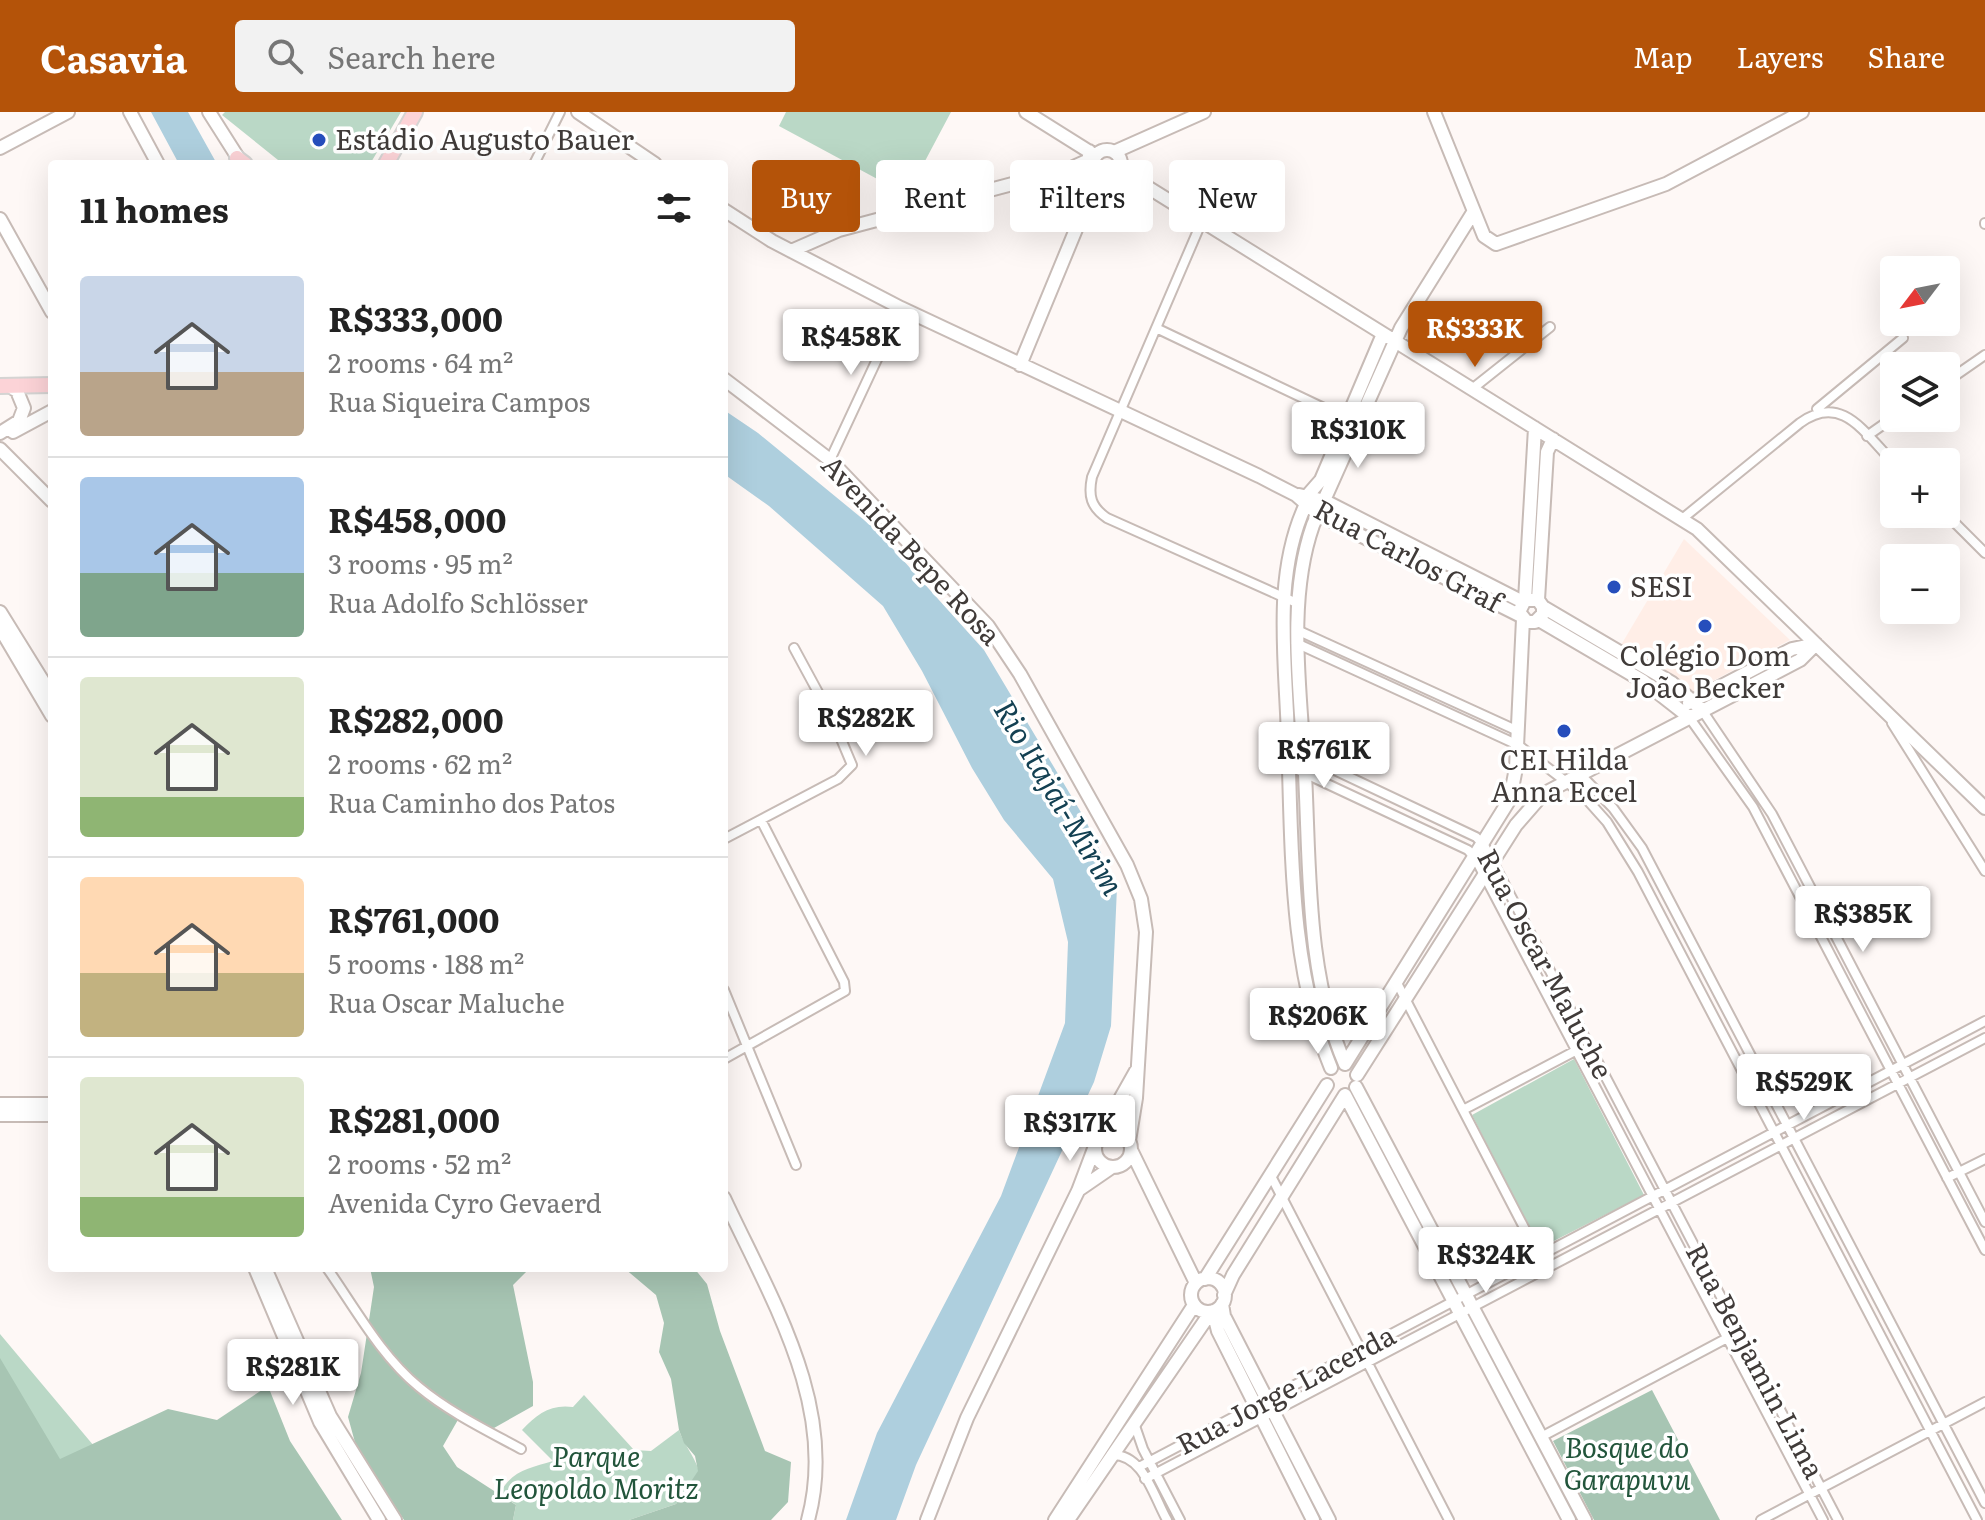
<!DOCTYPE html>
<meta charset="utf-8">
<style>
:root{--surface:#fff;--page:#f2f2f2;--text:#222;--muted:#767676;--line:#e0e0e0;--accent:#b45309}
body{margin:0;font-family:Literata,serif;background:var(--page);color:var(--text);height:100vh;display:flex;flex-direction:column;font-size:30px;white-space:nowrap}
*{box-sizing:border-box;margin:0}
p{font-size:26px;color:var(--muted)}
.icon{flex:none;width:44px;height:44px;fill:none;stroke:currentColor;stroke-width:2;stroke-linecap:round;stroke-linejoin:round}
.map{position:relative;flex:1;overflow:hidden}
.side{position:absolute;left:48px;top:48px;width:680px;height:1112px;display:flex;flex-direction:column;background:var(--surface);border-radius:8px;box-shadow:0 8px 32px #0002}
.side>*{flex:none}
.banner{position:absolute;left:752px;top:48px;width:760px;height:72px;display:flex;gap:16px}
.needle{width:52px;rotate:238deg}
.buttons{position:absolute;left:1880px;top:144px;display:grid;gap:16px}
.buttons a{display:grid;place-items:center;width:80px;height:80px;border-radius:8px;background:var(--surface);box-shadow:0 8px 32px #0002;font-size:40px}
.price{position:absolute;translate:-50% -68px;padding:0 18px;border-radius:8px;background:#fff;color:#222;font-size:26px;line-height:52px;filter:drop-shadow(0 2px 4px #0008)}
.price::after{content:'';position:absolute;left:50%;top:48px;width:24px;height:18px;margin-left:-12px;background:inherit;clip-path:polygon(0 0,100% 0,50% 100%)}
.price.on{background:var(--accent);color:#fff}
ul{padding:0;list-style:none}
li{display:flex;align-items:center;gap:24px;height:200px;padding:0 32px}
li+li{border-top:2px solid var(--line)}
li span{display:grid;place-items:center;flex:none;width:224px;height:160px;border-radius:8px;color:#555}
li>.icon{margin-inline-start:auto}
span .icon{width:96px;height:96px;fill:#fffc;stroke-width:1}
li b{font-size:34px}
h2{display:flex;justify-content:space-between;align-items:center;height:96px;padding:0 32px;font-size:34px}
.chip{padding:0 28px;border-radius:8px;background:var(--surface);box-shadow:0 8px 32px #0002;font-size:28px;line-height:72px}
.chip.on{background:var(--accent);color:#fff}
header{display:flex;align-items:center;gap:48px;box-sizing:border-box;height:112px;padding:0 40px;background:var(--accent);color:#fff}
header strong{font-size:38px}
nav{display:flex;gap:44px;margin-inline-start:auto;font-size:28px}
.search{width:560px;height:72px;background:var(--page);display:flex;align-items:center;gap:20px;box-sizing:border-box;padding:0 28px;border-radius:8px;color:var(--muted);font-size:30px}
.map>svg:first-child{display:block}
.built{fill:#ffeee7}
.green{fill:#bad8c6}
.forest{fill:#a7c5b3}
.water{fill:#aecfde}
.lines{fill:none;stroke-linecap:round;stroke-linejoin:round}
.street-casing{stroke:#c7bbb6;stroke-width:12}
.secondary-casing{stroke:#c7bbb6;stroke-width:16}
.primary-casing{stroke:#d5d4d3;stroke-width:18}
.street{stroke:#fff;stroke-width:8}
.secondary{stroke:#fff;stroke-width:12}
.primary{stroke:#fcd3d7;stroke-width:14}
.poi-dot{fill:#264ebc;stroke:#fff;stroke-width:3}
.labels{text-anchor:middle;stroke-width:7;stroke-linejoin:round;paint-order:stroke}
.poi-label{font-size:28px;fill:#403b39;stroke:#fff;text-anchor:start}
.street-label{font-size:28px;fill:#403b39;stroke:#fff}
.park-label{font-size:28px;font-style:italic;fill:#22553b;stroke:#fff}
.water-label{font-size:30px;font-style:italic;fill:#134052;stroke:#fff}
</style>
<header>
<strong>Casavia</strong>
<div class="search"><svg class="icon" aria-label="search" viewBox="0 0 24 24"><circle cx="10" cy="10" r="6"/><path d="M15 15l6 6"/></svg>Search here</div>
<nav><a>Map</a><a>Layers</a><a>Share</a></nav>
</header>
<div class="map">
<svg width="1985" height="1408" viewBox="0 0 1985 1408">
<rect width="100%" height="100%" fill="#fef8f6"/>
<path class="built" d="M1684,427L1790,528L1692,580L1621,533Z"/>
<path class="green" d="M225,0H401L370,52H283L222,3Z
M786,0H951L907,83L779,14Z
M1574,947L1644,1083L1540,1136L1472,1003Z
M0,1222L146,1396L0,1408Z
M584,1283L634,1338L651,1339L679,1318C684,1333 694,1343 699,1359L676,1392L629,1408H513L516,1393L500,1381C512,1358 530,1356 553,1349L522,1318C537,1302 550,1292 573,1295Z"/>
<path class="forest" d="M370,1156H530L513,1173L533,1270V1294L494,1316L459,1306L443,1334L457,1355L516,1393L513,1408H404L356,1334L348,1305L361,1261L374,1175Z
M624,1156H694L707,1172L720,1219L765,1339L791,1350L788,1390L771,1408H629L676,1392L698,1359L695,1344L684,1331L679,1318L671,1267L659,1240L664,1211L656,1183Z
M0,1246L60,1347L168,1297L217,1308L268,1274L290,1329L342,1408H0Z
M1652,1278L1720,1408H1594L1553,1329Z"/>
<path class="water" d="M151,0H188L217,52H179Z
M724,298L758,321L875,417L984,538L1085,707L1117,775L1111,914L1094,970L916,1353L896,1408H846L877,1321L1001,1084L1065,911L1068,830L1053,767L1004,708L972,656L922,559L883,494L769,394L724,362Z"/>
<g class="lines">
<defs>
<path id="street" d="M534,52L560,0
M1202,109L1092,365C1088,384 1091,395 1107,406L1299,492
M1985,111V112
M1156,216L1347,307
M1946,270L1985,243
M1472,277L1550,215
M1817,297L1903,226
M1867,324L1894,305
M830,348L901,196
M1946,402L1985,441
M1682,407L1800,311C1842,280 1865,322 1894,351
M1297,518L1518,619
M1296,531L1518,633L1582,682L1607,710L1638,760L1977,1408
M1702,598L1772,702L1985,1110
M1689,605L1753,695L1985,1138
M1892,611L1985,759
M1288,636L1476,725L1484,733L1838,1408
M1289,654L1468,738L1475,746L1823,1408
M1579,661L1613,696L1642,736L1985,1391
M724,727L838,667L852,653L833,608L794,536
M1396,869L1545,1156
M724,878L796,1053
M724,947L845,879L844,870L761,708
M1463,998L1579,937
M1272,1066L1449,1408
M1947,1066L1985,1047
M327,1156C355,1196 381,1244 419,1275C449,1300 486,1318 521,1337
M1134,1311L1143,1337L1180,1408
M1541,1325L1731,1224
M1111,1343C1143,1341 1153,1383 1167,1408
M1139,1355L1985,909
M1145,1367L1985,926
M1761,1408L1985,1290"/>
<path id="secondary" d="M130,0L158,52
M209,0L242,52
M578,0L655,52
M1026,0L1093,42
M1434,0L1484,124L1496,132L1666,72L1802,0
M0,36L68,0
M1093 52a14 14 0 1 1 28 0a14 14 0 1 1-28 0Z
M1114,40L1204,0
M1120,58L1697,417L1985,696
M724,98L772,129L901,196L1259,364L1296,383L1318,402L1521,504
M0,107L52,200
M791,139L839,118L1069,57L1089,48V39
M1020,253L1086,93L1102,65
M724,267L830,348L988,514L1020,562L1127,753L1141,787L1146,820L1136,986L1129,1029
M13,320L52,299
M0,321L19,309L24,296L17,279L10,274
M0,337L52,389
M1299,383L1325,389L1523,490
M1307,384L1321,368L1383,222
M1306,392C1272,464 1286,549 1288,626C1292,735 1289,854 1331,956
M1525,488L1535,316
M1538,488L1547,340L1553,327
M1543,495V502L1535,510H1527L1519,500L1525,488H1538L1543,495L1672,571L1702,598
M0,500L52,584
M1539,508L1643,569L1689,605
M0,516L52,604
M1689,591L1792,537L1816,532
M1345,952C1306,862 1310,758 1305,662C1301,582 1286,490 1313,413L1401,216L1474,99
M1345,952L1510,687L1516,656L1523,507
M1357,963L1516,713L1543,682L1800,548L1816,532
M1356,975L1585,1408
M0,992H52
M0,1003H52
M1095 1037a18 18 0 1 1 36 0a18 18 0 1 1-36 0Z
M1100,1023L1136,959
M1131,1038L1196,1171
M1080,1077L1112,1055
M724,1086C770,1185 839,1295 808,1408
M255,1156L320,1310L379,1408
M265,1156L330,1304L395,1408
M1191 1183a17 17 0 1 1 34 0a17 17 0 1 1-34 0Z
M1205,1167L1327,973
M1224,1183L1233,1163L1345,983L1569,1408
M1222,1192L1224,1204L1329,1408
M1213,1199L1218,1219L1313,1408
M927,1408L967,1306L1078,1079L1095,1034
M1055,1408L1194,1193
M1068,1408L1211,1200"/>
<path id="primary" d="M237,46L245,52
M386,52L415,0
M0,274L52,273"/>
</defs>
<use href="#street" class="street-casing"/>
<use href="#secondary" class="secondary-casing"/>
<use href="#primary" class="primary-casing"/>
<use href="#street" class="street"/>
<use href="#secondary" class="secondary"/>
<use href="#primary" class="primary"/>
</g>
<g class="poi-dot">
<circle cx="319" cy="28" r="8"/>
<circle cx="1614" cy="475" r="8"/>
<circle cx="1705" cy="514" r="8"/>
<circle cx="1564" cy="619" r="8"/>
</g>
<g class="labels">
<g class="poi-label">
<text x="335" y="38">Estádio Augusto Bauer</text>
<text x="1630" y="485">SESI</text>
<text x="1705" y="554" text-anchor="middle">Colégio Dom<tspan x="1705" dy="32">João Becker</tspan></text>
<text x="1564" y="658" text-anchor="middle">CEI Hilda<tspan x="1564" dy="32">Anna Eccel</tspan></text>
</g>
<g class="street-label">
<text transform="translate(911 438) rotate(47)" y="10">Avenida Bepe Rosa</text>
<text transform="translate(1408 444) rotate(28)" y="10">Rua Carlos Graf</text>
<text transform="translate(1545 852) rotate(62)" y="10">Rua Oscar Maluche</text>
<text transform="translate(1755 1249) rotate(62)" y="10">Rua Benjamin Lima</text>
<text transform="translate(1286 1278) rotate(-28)" y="10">Rua Jorge Lacerda</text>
</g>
<g class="park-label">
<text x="1627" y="1346">Bosque do<tspan x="1627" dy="32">Garapuvu</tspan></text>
<text x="596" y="1355">Parque<tspan x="596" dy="32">Leopoldo Moritz</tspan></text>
</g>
<g class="water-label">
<text transform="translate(1058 686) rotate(59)" y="10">Rio Itajaí-Mirim</text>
</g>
</g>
</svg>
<div class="buttons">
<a><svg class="needle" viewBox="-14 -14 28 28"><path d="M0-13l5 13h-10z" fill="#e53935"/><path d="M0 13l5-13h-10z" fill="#767676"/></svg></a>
<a><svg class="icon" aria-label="layers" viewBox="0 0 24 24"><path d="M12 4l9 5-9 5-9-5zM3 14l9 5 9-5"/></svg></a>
<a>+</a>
<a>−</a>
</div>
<b class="price on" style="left:1475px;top:257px">R$333K</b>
<b class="price" style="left:851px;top:265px">R$458K</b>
<b class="price" style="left:1358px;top:358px">R$310K</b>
<b class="price" style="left:866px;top:646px">R$282K</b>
<b class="price" style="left:1324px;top:678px">R$761K</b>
<b class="price" style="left:1863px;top:842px">R$385K</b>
<b class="price" style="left:1318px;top:944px">R$206K</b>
<b class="price" style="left:1804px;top:1010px">R$529K</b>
<b class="price" style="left:1070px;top:1051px">R$317K</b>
<b class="price" style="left:1486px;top:1183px">R$324K</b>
<b class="price" style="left:293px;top:1295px">R$281K</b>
<div class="banner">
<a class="chip on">Buy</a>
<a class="chip">Rent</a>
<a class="chip">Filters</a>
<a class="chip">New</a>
</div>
<section class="side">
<h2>11 homes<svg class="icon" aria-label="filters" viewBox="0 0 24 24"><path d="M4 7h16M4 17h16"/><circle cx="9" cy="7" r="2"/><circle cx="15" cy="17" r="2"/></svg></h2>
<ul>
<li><span style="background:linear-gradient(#c9d6e8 60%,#b9a48a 0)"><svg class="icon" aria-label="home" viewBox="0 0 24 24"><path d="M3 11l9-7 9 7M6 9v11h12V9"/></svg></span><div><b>R$333,000</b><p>2 rooms · 64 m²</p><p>Rua Siqueira Campos</p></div></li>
<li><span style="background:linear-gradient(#a9c7e8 60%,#7fa58c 0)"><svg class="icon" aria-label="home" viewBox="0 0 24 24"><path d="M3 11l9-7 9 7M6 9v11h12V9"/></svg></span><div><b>R$458,000</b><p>3 rooms · 95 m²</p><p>Rua Adolfo Schlösser</p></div></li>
<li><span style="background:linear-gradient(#dfe7d0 75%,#8fb573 0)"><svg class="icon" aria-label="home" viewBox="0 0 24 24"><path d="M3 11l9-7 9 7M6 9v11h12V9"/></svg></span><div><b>R$282,000</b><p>2 rooms · 62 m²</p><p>Rua Caminho dos Patos</p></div></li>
<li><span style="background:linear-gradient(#ffd9b3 60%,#c2b280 0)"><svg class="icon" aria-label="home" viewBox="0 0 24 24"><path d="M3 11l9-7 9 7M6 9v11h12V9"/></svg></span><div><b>R$761,000</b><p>5 rooms · 188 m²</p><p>Rua Oscar Maluche</p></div></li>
<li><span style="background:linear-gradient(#dfe7d0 75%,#8fb573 0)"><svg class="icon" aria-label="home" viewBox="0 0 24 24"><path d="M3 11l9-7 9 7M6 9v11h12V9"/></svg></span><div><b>R$281,000</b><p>2 rooms · 52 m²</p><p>Avenida Cyro Gevaerd</p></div></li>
</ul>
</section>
</div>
